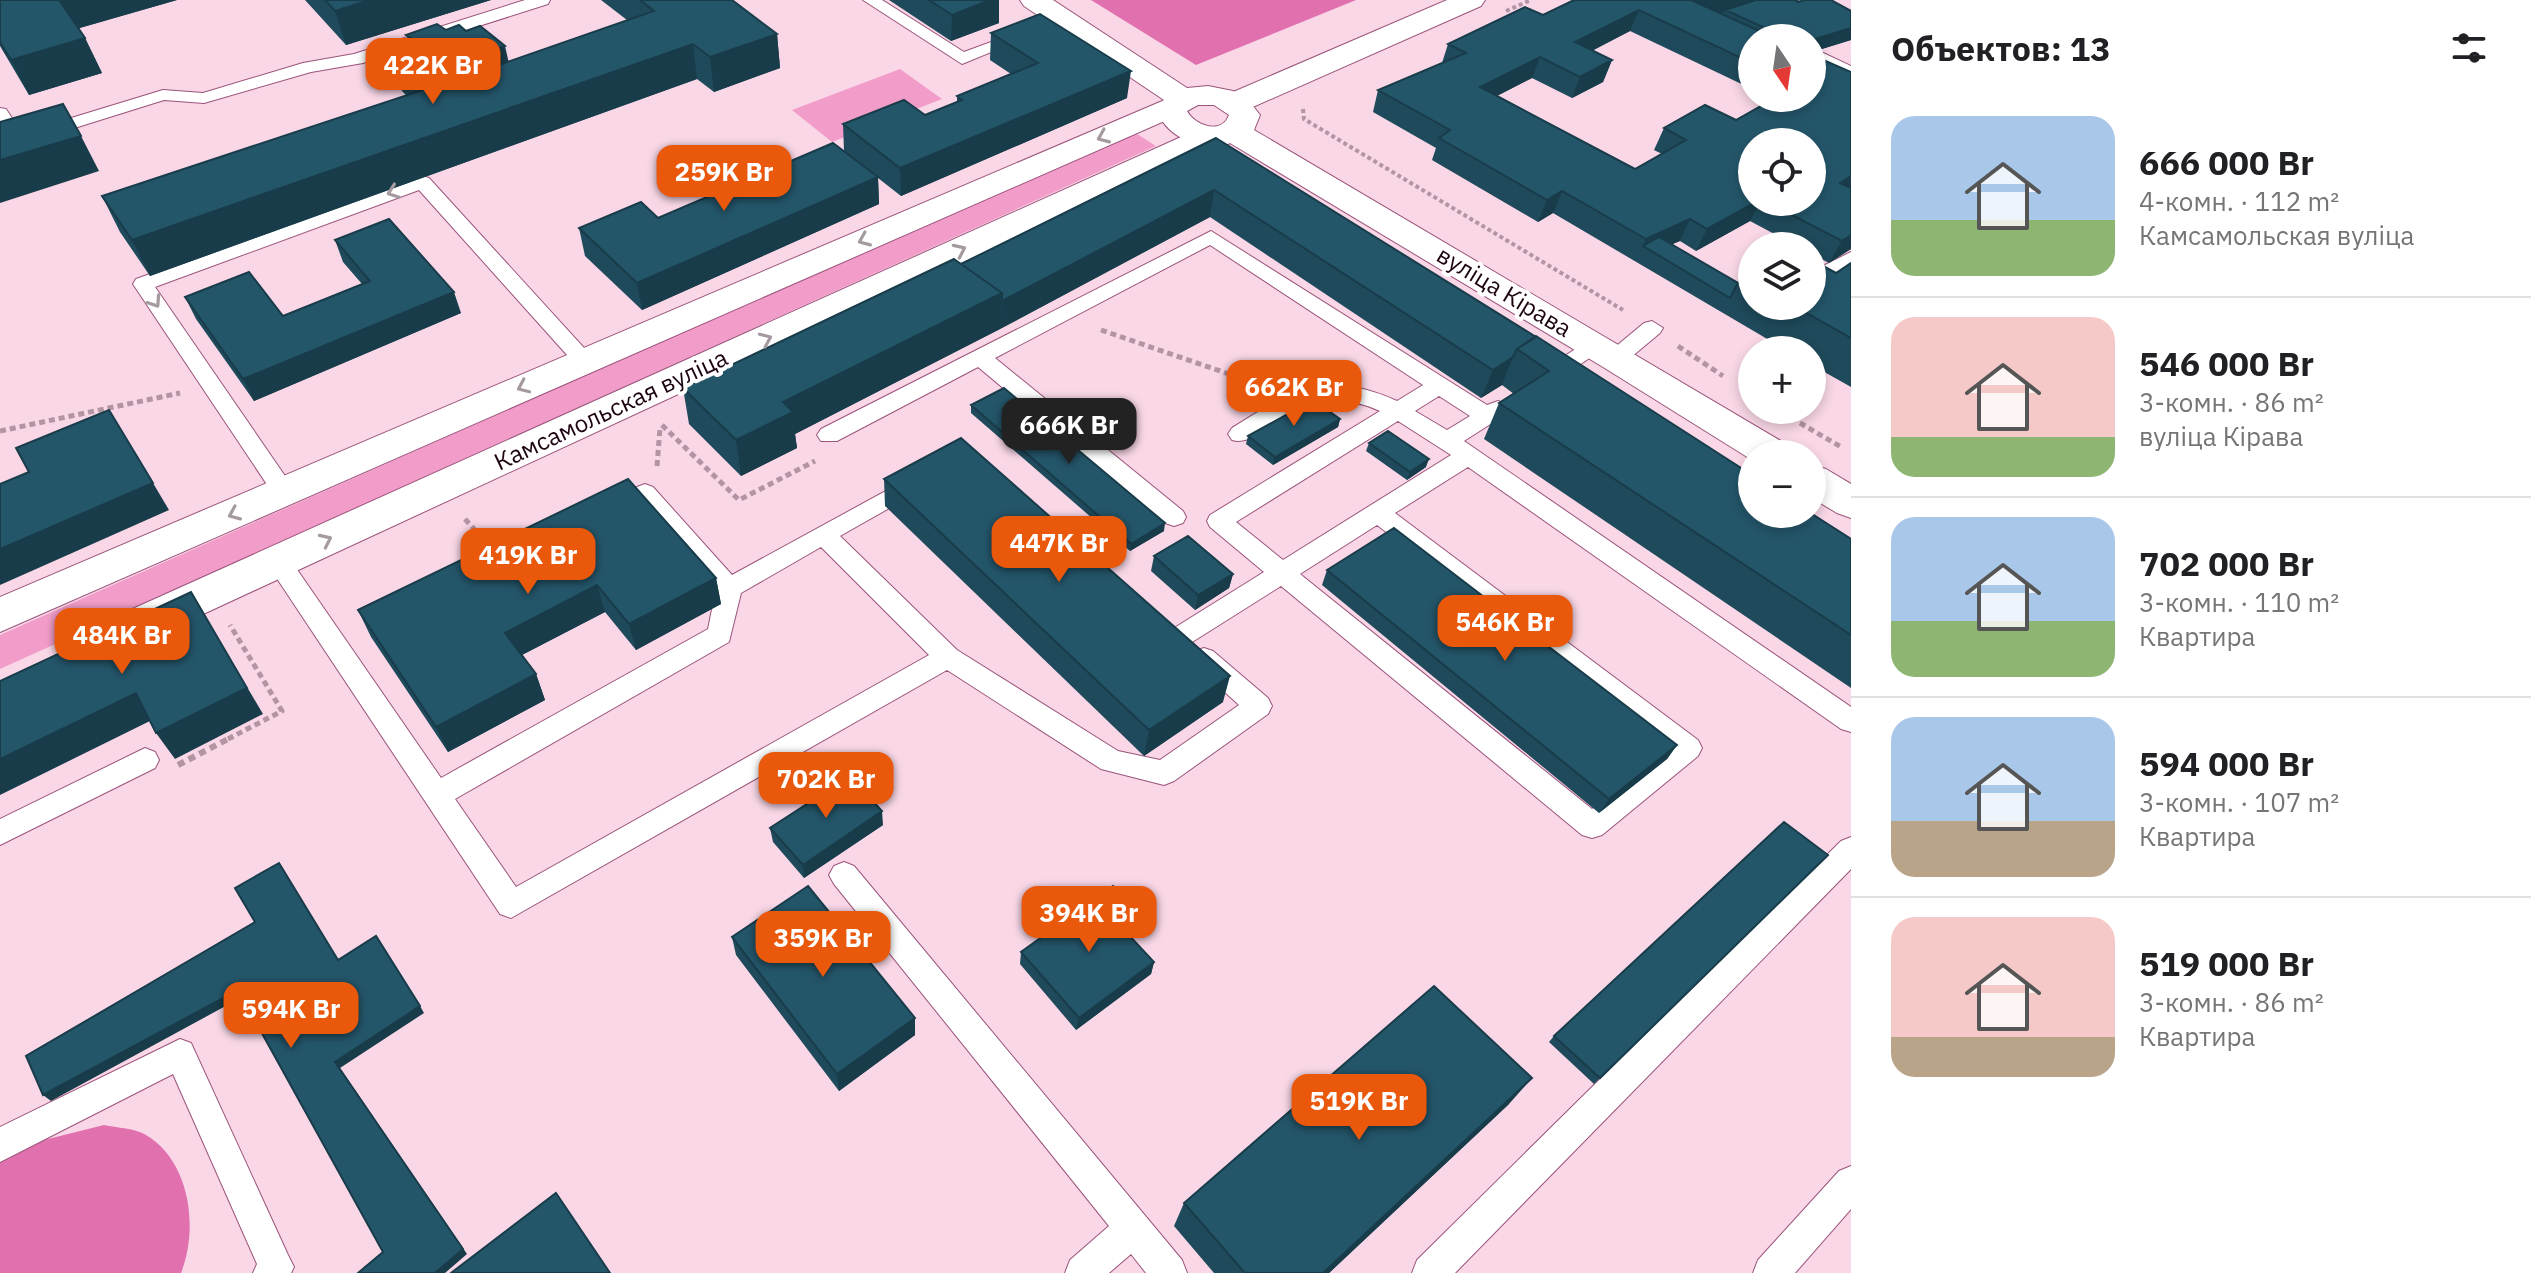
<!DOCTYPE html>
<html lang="ru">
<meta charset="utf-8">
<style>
:root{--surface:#fff;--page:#f2f2f2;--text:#202124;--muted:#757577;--line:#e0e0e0;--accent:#ea580c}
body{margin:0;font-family:"IBM Plex Sans",sans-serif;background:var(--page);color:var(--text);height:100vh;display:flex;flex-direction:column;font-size:30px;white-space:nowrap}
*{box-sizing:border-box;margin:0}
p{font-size:26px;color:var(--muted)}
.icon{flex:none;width:44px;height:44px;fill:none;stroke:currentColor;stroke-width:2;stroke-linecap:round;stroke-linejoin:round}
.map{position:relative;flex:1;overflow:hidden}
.panel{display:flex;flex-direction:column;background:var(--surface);width:680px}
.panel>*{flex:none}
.needle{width:52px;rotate:167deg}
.tools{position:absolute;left:1738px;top:24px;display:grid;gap:16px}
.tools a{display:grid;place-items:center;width:88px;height:88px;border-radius:50%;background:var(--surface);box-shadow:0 4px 12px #0003;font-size:40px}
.price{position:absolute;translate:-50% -68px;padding:0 18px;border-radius:16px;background:var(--accent);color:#fff;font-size:26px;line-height:52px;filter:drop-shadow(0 2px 4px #0008)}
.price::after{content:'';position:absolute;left:50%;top:48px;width:24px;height:18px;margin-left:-12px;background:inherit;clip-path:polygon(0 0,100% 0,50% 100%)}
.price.on{background:#222;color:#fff}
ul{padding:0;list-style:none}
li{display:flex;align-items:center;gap:24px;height:200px;padding:0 40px}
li+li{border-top:2px solid var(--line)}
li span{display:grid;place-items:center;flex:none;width:224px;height:160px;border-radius:24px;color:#555}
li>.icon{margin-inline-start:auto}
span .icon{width:96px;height:96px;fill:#fffc;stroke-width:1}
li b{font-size:34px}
h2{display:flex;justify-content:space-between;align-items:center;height:96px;padding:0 40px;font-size:34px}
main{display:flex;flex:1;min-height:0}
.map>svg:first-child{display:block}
.green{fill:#f29dc9}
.forest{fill:#e170af}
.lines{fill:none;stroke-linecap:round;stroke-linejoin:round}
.service-casing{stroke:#9b537b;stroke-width:2}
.tertiary-casing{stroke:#9b537b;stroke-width:2}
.primary-casing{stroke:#9b537b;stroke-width:2}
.path-far2{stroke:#b394a3;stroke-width:4;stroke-dasharray:4 3;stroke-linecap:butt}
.path-far1{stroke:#b394a3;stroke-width:5;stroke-dasharray:6 4;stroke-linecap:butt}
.path{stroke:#b394a3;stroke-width:6;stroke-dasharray:7 5;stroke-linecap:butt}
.service{fill:#fff;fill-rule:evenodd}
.tertiary{fill:#fff;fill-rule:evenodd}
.primary{fill:#fff;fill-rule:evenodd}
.wall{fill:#1f4a5b;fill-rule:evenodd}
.shaded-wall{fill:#193c4a}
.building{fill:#24566a;stroke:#193c4a;stroke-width:2}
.oneway{stroke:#a49aa0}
.labels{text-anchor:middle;stroke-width:8;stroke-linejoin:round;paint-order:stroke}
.street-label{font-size:24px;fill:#1c0311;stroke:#fff}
</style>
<main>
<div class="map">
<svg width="1851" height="1273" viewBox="0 0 1851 1273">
<rect width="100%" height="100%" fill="#f9d7e7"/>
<path class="green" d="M900,69L942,99L832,142L792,110Z
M1134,132L1156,146L0,669V635Z"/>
<path class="forest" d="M1091,0H1356L1196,65Z
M104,1125C117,1128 135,1128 146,1135C190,1161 199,1228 181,1273H0V1163L44,1140Z"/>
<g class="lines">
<defs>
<path id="service" d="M525,0H550L548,4L363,63L311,72L204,103L164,100L17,146L10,144L0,128V108L6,109L22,133L163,90L203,93L303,63L354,54Z
M863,0H882L964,52L1021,31L1030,36L962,64Z
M1821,52L1851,66V78L1820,63L1812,65V54Z
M422,176L429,178L595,360L592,365H576L419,190L155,287L296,492L292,498L284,501L276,498L133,284L136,279Z
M1211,231L1487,405L1498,401L1506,404L1509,409L1506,414L1464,441L1851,707V732L1841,729L1468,467L1395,513L1698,740L1702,748L1698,756L1602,835L1592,838L1582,835L1281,586L1189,644L1180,647L1171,644L1167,637L1171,630L1264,572L1210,527L1207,521L1210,515L1380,411C1357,401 1330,395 1305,404C1282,412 1256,447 1232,440L1228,434L1232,428C1293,390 1325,369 1397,401L1423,385L1210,245L995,358L1183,511L1186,517L1183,523L1174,526L1165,523L978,367L837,441H821L817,435L821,429ZM1439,396L1470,416L1447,430L1415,411ZM1398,421L1451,455L1283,560L1236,522ZM1377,525L1668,748L1592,809L1300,574Z
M1851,252V267L1828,278L1812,275V263L1825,265Z
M1652,321L1663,328L1660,333L1624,363H1608L1605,358L1608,353L1644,323Z
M1593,338L1601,340L1604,345L1601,350L1552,384H1536L1533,379L1536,374Z
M915,475L923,477L927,483L923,489L840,536L957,650L1118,751L1160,760L1239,705L1195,665L1191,658L1195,651L1204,648L1213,651L1268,698L1272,706L1268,714L1174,781L1164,785L1101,769L947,670L511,918L500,914L266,562L269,555L278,553L287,555L441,778L708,629L716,590L637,499L633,493L637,487L645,484L653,487L732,575ZM821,547L929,655L516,887L455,799L729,642L741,593Z
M145,748L155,752L159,760L155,768L0,845V819Z
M1851,837V869L1455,1273H1412L1417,1260L1841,841Z
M844,862L854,866L1182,1260L1187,1273H1146L1131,1254L1109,1273H1065L1070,1260L1109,1226L834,884L829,875L834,866Z
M180,1039L191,1043L288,1255L294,1267L291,1273H253L257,1264L173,1074L0,1162V1127Z
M1851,1166V1209L1795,1273H1753L1758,1260L1839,1171Z"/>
<path id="tertiary" d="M1447,0H1485L1481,6L1246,110L1235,112L1224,110L1220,103L1224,96Z
M1174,96L1185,98L1189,105L1185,112L0,632V597Z
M1223,126L1234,128L1239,135L1234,142L1203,151L158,635L143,640L128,635L121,623L128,611L1181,137Z"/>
<path id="primary" d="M1020,0H1053L1187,88L1208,86L1233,91L1246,97L1260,115L1254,130L1786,444L1792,454H1752V460L1603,367L1230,143C1201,150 1169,140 1157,111L1164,100L1024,6ZM1198,105H1214L1229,115C1222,135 1195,126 1187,111Z
M1812,465L1826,469L1851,484V518L1837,513L1812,498Z"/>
</defs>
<use href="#service" class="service-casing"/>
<use href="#tertiary" class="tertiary-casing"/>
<use href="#primary" class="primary-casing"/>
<path class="path-far2" d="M1506,11L1531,0
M1303,109L1304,119L1623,310"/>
<path class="path-far1" d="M1101,330L1258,384
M1678,346L1723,376
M1800,423L1843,448
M662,425L739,500L815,461
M0,431L180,393
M657,466L660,428
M465,519L493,550
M228,739L282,711L230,625"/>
<path class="path" d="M178,765L232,737"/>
<use href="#service" class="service"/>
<use href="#tertiary" class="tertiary"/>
<use href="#primary" class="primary"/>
</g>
<path class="wall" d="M0,0H177L79,28L85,38L102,73L29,95L0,46Z
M305,0H491L346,45Z
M601,0H732L777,34L780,68L714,92L697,79L150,276L120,232L102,196L407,96L402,91L391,56L404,51L402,45L409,42L406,35L446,30L466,31L509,62L627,20Z
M889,0H999V23L951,41Z
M1574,0H1796L1851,11V40L1812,52V38H1752V89L1630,31L1592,51L1612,60L1603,82L1572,98L1532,78L1497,96L1635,169L1662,154L1654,150L1664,128L1736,120L1773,99L1771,98H1812L1851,249L1829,263L1812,254V246H1797L1750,221L1696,251L1680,241L1672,244L1738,283L1741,277L1752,271V306H1812L1836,273L1851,263V387L1812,365V350H1786L1553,213L1538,222L1432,160L1436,148L1373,112L1378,90L1442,63L1448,44L1543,15ZM1812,142V202H1752Z
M991,33L1127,98L901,196L878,178L879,204L642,310L585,256L579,228L658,218L844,151L843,124L925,115L957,102V96L1011,74L990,60Z
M1216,138L1851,539V688L1484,439L1499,403L1514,394L1502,385L1481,398L1210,217L1000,329L795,434L797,448L741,476L689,424L683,388L961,264Z
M335,240L461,313L254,401L196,319L185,297L283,316L362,284L343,262Z
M971,405L1164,531L1130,551L971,413Z
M1340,419L1338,427L1273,465L1246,444L1248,436Z
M1369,443L1426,467L1407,480L1366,451Z
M628,479L716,578L721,604L636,650L605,612L522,655L536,674L545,700L448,752L371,637L358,610Z
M884,479L1223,702L1144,756L885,506Z
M1154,556L1233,574L1229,588L1195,610L1151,571Z
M1327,570L1677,745L1667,759L1599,813L1322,585Z
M883,825L804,878L773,842L770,828Z
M1828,855L1594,1084L1549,1042L1554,1036Z
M1127,917L1118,923L1154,962L1151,974L1076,1030L1020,964L1021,952Z
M732,937L915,1018V1035L839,1091L736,955Z
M1509,1104L1329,1273H1214L1174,1226L1184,1203Z"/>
<path class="shaded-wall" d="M58,0H177L73,30Z
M370,0H491L346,45L335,11Z
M990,0H999V23L951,41L952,15Z
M1694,0H1768L1725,10L1724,12L1685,22Z
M1639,10L1630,31L1567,63L1575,42Z
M1778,27L1772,38H1762L1767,29Z
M1851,28V40L1812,52V40Z
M777,34L780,68L714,92L710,57Z
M85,38L102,73L29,95L11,60Z
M693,44L697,79L150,276L132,240Z
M505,46L513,81L481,92L472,57Z
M1540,57L1532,78L1473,108L1480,87Z
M1612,60L1603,82L1572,98L1580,77Z
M442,66L452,102L423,111L413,76Z
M1131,71L1127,98L901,196L900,168Z
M81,136L99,171L0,203V160Z
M1851,176V190L1840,183Z
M878,177L879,204L642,310L637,283Z
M1214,190L1210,217L1000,329L1002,301Z
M1562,191L1553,213L1538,222L1547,200Z
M1756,202H1760L1750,221L1696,251L1707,229Z
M1690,219L1680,241L1654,252L1643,246L1635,261L1646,239Z
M1851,235V249L1829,263L1842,241Z
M454,292L461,313L254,401L243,379Z
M1002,293L1000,329L795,434L797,448L741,476L736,440L783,402Z
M1513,357L1502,385L1481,398L1493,370Z
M1340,419L1338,427L1273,465L1275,457Z
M1429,459L1426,467L1407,480L1410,472Z
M153,483L169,510L0,585V549Z
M1165,523L1164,531L1130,551L1131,544Z
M1233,574L1229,588L1195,610L1198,595Z
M716,578L721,604L636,650L629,624Z
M597,585L605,612L514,659L505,633Z
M191,592L263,714L175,759L156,733Z
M536,674L545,700L448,752L436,727Z
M1230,676L1223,702L1144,756L1149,730Z
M136,693L154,719L0,795V759Z
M1677,745L1667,759L1599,813L1609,799Z
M882,811L883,825L804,878L803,865Z
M1130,904L1127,917L1110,929L1112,917Z
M1154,962L1151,974L1076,1030L1079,1018Z
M238,990L244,996L51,1101L43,1095Z
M420,1006L424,1013L340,1068L467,1254L445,1273H435L335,1062Z
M915,1018V1035L839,1091L837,1074Z
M1532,1078L1509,1104L1329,1273H1323Z"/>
<path class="building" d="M0,0H59L85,38L11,60L0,42Z
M325,0H370L335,11Z
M640,0H732L777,34L710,57L693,44L132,240L102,196L456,79L442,66L413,76L391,56L406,50L402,45L414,40L406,35L437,24L446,30L459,25L466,31L480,26L505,46L472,57L487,69L654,11Z
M929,0H990L952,15Z
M1574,0H1691L1775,38H1752V63L1639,10L1575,42L1612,60L1580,77L1540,57L1480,87L1635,169L1686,140L1664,128L1705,105L1736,120L1775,98H1812V55L1851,72V176L1840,183L1851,188V235L1842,241L1767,202H1812V142H1752V202H1756L1707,229L1690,219L1646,239L1562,191L1547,200L1439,138L1450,130L1378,90L1466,53L1448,44L1525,7L1543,15Z
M1756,0H1796L1798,2L1804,0H1831L1851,11V28L1812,40V38H1796L1778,27L1767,29L1725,10Z
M1040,14L1131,71L900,168L843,124L904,100L925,115L962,100L957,96L1038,63L991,33Z
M63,104L81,136L0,160V122Z
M1216,138L1536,337L1517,349L1513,357L1493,370L1214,190L1002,301V293L961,264Z
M833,143L878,177L637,283L579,228L641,202L658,218Z
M389,219L454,292L243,379L185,297L249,272L283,316L370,281L335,240Z
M1659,237L1738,283L1730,298L1643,246Z
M954,259L1002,293L783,402L793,412L736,440L683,388Z
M1812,260L1836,273L1851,263V338L1794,306H1812Z
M1752,271V283L1741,277Z
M1536,336L1752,475V514H1812L1851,539V635L1499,403L1549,371L1517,349Z
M1004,388L1165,523L1131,544L971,405Z
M1313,400L1340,419L1275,457L1248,436Z
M109,410L153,483L0,549V484L29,472L16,448Z
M1388,431L1429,459L1410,472L1369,443Z
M961,438L1230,676L1149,730L884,479Z
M628,479L716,578L629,624L597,585L505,633L536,674L436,727L358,610Z
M1394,528L1677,745L1609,799L1327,570Z
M1188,536L1233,574L1198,595L1154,556Z
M191,592L247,688L156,733L136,693L0,759V681Z
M850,776L882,811L803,865L770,828Z
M1784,822L1828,855L1600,1078L1554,1036Z
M279,863L338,960L376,936L420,1006L335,1062L463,1249L435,1273H358L383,1252L238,990L43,1095L26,1056L255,922L235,888Z
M808,886L915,1018L837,1074L732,937Z
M1113,886L1130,904L1112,917L1154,962L1079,1018L1021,952Z
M1434,986L1532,1078L1323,1273H1245L1184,1203Z
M556,1193L610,1273H451Z"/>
<defs><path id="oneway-chevron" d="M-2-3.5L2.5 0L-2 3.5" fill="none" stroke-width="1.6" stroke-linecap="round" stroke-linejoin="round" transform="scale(2)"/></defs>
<g class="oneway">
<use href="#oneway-chevron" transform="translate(1103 137) rotate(157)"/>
<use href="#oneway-chevron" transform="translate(393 192) rotate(160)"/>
<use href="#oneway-chevron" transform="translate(864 240) rotate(157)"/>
<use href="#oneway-chevron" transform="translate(960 250) rotate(-25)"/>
<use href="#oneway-chevron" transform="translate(155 302) rotate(56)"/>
<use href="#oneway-chevron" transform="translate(766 339) rotate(-24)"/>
<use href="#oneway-chevron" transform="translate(523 387) rotate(156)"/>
<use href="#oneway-chevron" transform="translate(234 514) rotate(157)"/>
<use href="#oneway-chevron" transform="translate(326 540) rotate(-25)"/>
</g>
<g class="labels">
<g class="street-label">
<text transform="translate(1504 292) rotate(31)" y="8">вуліца Кірава</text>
<text transform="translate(611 410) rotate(-25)" y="8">Камсамольская вуліца</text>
</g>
</g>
</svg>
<div class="tools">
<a><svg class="needle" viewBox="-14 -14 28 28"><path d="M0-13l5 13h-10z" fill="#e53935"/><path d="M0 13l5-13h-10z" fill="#757577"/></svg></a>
<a><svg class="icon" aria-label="locate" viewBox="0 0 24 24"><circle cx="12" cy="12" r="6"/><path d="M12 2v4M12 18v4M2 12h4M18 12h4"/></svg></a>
<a><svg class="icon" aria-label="layers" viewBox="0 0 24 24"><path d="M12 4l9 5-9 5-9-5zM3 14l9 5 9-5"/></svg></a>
<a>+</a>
<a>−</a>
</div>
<b class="price" style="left:433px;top:106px">422K Br</b>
<b class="price" style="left:724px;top:213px">259K Br</b>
<b class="price" style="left:1294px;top:428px">662K Br</b>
<b class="price on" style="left:1069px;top:466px">666K Br</b>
<b class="price" style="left:1059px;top:584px">447K Br</b>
<b class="price" style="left:528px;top:596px">419K Br</b>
<b class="price" style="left:1505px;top:663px">546K Br</b>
<b class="price" style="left:122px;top:676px">484K Br</b>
<b class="price" style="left:826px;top:820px">702K Br</b>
<b class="price" style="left:1089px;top:954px">394K Br</b>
<b class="price" style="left:823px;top:979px">359K Br</b>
<b class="price" style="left:291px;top:1050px">594K Br</b>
<b class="price" style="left:1359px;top:1142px">519K Br</b>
</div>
<section class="panel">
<h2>Объектов: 13<svg class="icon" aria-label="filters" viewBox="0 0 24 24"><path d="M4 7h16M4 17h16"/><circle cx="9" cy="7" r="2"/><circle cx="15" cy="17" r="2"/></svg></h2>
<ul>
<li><span style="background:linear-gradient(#a9c7e8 65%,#8fb573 0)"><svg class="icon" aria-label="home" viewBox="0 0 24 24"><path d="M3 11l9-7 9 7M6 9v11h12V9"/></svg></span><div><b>666 000 Br</b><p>4-комн. · 112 m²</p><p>Камсамольская вуліца</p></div></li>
<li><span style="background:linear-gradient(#f6c9c9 75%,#8fb573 0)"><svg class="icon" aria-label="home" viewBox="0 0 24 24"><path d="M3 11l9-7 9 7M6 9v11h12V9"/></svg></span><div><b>546 000 Br</b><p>3-комн. · 86 m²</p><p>вуліца Кірава</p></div></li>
<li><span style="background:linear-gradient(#a9c7e8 65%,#8fb573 0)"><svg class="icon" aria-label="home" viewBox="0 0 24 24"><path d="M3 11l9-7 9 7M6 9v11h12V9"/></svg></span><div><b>702 000 Br</b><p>3-комн. · 110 m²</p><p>Квартира</p></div></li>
<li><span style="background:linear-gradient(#a9c7e8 65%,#b9a48a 0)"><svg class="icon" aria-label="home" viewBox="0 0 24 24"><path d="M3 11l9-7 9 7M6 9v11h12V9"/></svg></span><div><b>594 000 Br</b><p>3-комн. · 107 m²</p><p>Квартира</p></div></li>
<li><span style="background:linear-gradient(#f6c9c9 75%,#b9a48a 0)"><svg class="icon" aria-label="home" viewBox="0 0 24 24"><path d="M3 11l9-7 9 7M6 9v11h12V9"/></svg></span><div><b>519 000 Br</b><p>3-комн. · 86 m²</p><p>Квартира</p></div></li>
</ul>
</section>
</main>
